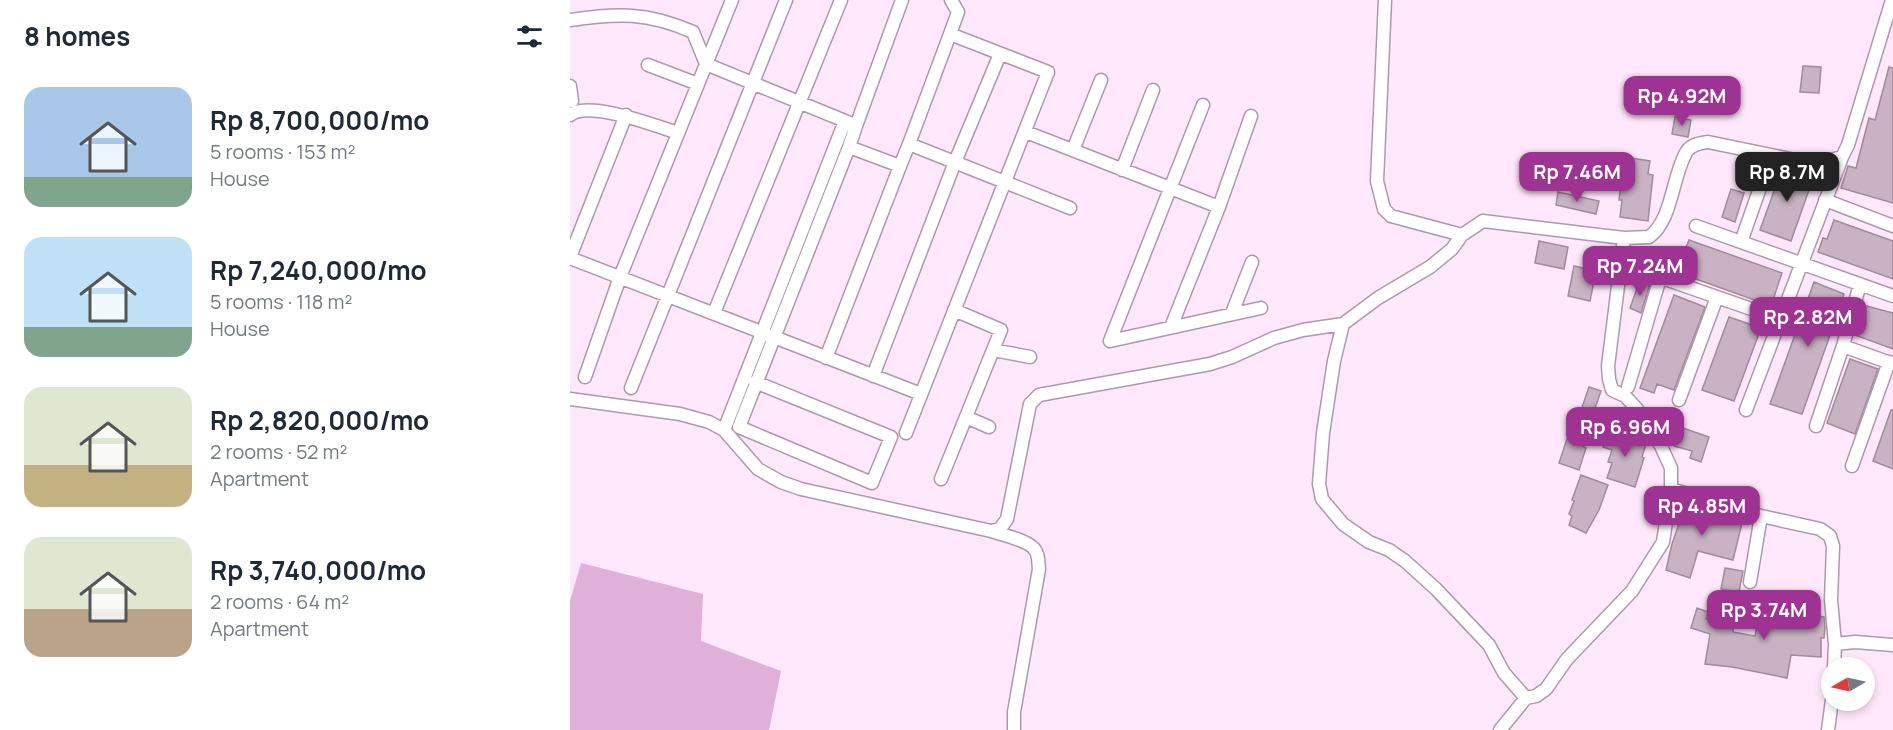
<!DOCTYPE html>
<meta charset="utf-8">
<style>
:root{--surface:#fff;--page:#f2f2f3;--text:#1f2937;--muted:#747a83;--accent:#9f3393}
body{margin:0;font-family:Manrope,sans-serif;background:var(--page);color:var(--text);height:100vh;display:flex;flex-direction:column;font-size:22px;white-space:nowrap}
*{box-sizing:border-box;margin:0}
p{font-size:20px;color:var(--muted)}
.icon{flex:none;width:33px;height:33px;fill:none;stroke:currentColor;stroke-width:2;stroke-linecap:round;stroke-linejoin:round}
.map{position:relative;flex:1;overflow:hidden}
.drawer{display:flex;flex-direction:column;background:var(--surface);width:570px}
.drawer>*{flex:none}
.needle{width:39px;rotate:261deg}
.buttons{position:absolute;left:1251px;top:657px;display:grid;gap:12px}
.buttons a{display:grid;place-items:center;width:54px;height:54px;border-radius:50%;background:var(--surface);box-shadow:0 3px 9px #0003;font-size:30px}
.price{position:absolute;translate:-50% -51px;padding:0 14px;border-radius:12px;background:var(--accent);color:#fff;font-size:20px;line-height:39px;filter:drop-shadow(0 2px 3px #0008)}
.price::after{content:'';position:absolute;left:50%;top:36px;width:18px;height:14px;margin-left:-9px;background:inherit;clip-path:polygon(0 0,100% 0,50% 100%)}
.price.active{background:#222;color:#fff}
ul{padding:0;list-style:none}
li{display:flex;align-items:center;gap:18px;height:150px;padding:0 24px}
li span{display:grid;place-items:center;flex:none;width:168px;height:120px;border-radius:18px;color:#555}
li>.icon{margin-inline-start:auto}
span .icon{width:72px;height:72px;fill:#fffc;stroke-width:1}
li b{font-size:26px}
h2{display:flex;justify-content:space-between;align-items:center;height:72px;padding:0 24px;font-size:26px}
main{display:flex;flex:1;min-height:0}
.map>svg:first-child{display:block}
.green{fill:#e0b0d8}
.building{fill:#c8b2c3;stroke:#a08b9c;stroke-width:1.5}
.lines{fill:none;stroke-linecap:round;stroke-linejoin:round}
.minor-casing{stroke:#ae99aa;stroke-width:15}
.minor{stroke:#fff;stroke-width:12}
</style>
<main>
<section class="drawer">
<h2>8 homes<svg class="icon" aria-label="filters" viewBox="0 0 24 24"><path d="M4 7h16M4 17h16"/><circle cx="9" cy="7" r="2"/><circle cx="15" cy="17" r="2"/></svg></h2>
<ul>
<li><span style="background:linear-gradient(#a9c7e8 75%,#7fa58c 0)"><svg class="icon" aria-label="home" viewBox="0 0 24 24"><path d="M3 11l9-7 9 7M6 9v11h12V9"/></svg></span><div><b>Rp 8,700,000/mo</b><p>5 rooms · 153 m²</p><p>House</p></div></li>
<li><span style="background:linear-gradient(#bfe0f5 75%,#7fa58c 0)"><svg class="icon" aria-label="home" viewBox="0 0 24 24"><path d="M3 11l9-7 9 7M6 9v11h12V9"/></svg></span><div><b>Rp 7,240,000/mo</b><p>5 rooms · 118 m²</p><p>House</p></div></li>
<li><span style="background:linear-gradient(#dfe7d0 65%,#c2b280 0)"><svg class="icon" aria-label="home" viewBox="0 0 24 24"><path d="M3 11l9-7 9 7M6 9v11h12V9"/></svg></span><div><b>Rp 2,820,000/mo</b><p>2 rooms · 52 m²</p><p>Apartment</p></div></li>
<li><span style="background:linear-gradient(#dfe7d0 60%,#b9a48a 0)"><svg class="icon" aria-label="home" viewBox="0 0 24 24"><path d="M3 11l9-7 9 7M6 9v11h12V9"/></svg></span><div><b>Rp 3,740,000/mo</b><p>2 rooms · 64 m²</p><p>Apartment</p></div></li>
</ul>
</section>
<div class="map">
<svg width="1323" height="730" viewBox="0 0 1323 730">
<rect width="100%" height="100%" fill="#ffe8fb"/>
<path class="green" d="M11,563L133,594L131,641L211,671L199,730H0V601Z"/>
<path class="building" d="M1233,66L1251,67L1249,93L1230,92Z
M1319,67L1323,68V203L1271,188L1278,166L1286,168L1299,118L1305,120Z
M1105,117L1121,120L1118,137L1102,134Z
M1054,157L1080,161L1078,174L1083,175L1078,221L1050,217L1052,200H1049L1051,184L1039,182L1041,169L1052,170Z
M1213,166L1244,176L1221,241L1190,230Z
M1161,189L1174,193L1165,222L1152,217Z
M988,192L1029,201L1026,214L986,205Z
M1264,220L1323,241V279L1248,252L1253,238L1257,239Z
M1119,240L1212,273L1201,306L1079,262L1084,248L1112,258Z
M969,241L998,247L994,269L965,263Z
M1004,266L1026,271L1020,301L998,296Z
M1070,280L1080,284L1071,313L1060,308Z
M1244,282L1274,294L1273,297L1277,299L1274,312L1269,310L1232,414L1200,404Z
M1104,295L1135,307L1104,390L1087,384L1084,393L1070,388Z
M1293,305L1323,313V349L1285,335Z
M1159,317L1191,328L1164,401L1132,390Z
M1280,359L1308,369L1285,434L1257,423Z
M1019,387L1031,391L1012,446L1016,448L1009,470L989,463L1004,418L1008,419Z
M1321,410H1323V469L1303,461Z
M1110,427L1139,437L1131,462L1120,458L1122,451L1104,446Z
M1038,431L1076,444L1072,457L1074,458L1065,487L1037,478L1042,463L1038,462L1042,450L1033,447Z
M1011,475L1038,485L1029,510L1016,533L999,525L1002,516L999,514L1004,501L1002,500Z
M1113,501L1173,519L1163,560L1128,551L1120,578L1096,570L1102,544L1113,512L1110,511Z
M1155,568L1173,571L1169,592L1151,589Z
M1208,601L1228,605L1227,613L1254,617L1255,628L1254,638H1251V657L1221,655L1217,678L1162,667L1135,664L1140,634L1121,628L1127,608L1138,612L1136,619L1164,624L1163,632L1185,636L1189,614L1205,616Z"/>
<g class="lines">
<defs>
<path id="minor" d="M815,0L807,181L814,209L821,216L892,235
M0,20C49,13 77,12 123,32L136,64L275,121L154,430
M380,34L388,12L381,0
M78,65L128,84
M0,86L2,101
M633,105L540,341L691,308
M0,115C19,100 86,126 108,133
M275,121L286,126L279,147L330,166L339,144L500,208
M286,126L332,0
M456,132L649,207
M503,150L531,80
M552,170L583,90
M1255,200L1323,226
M1126,226L1323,296
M1054,238L1038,366L1039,379L1042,390L1055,396L1067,409L1091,446L1101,468V489L1191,516L1250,529L1260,536L1263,546L1261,600L1265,644L1264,668
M1171,242L1198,165
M0,257L56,115
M0,258L351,394
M1075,272L1210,319
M144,313L271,0
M662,313L682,262
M773,324L764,361L753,433L749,484L752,499L773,524L799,542L819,550L835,561L866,589L919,645L934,673L956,698
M601,327L649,207L681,116
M1273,346L1323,364
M423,350L460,357
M256,358L330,166
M303,376L385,162L430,54
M15,377L50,277L162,0
M185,382L321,437L302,483L169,427L279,147
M1058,387L1090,278
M61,388L216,0
M0,399L110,414L139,422L154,430L188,469L211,482L231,489L421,531L430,529L437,519L460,404L469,395L640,364L662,357L704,338L733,330L773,324L808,298L860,267L882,249L892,235L913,221L1054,238L1079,237C1103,220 1102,175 1117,151C1122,144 1131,143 1138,142L1244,164L1272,157L1278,145L1322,0
M1109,400L1147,297
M1176,410L1272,157
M396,417L419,427
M1246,426L1273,346L1290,284
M336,433L478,72L380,34L339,144
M1282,466L1319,362
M371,479L431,330L384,310
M421,531C431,534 460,541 465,550C469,555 468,562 469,569L444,712V730
M1180,582L1191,516
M1265,644L1285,642L1323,645
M930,730L956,698L966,696L976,689L997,659L1062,591L1093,542L1101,489
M1258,730L1262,700"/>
</defs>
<use href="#minor" class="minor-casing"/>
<use href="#minor" class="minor"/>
</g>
</svg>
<div class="buttons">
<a><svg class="needle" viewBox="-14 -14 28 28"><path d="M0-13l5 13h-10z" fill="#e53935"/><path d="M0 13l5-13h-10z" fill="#747a83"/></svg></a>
</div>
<b class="price" style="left:1112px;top:127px">Rp 4.92M</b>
<b class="price" style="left:1007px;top:203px">Rp 7.46M</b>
<b class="price active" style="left:1217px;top:203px">Rp 8.7M</b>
<b class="price" style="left:1070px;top:297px">Rp 7.24M</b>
<b class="price" style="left:1238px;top:348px">Rp 2.82M</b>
<b class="price" style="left:1055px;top:458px">Rp 6.96M</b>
<b class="price" style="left:1132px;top:537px">Rp 4.85M</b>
<b class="price" style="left:1194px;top:641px">Rp 3.74M</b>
</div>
</main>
